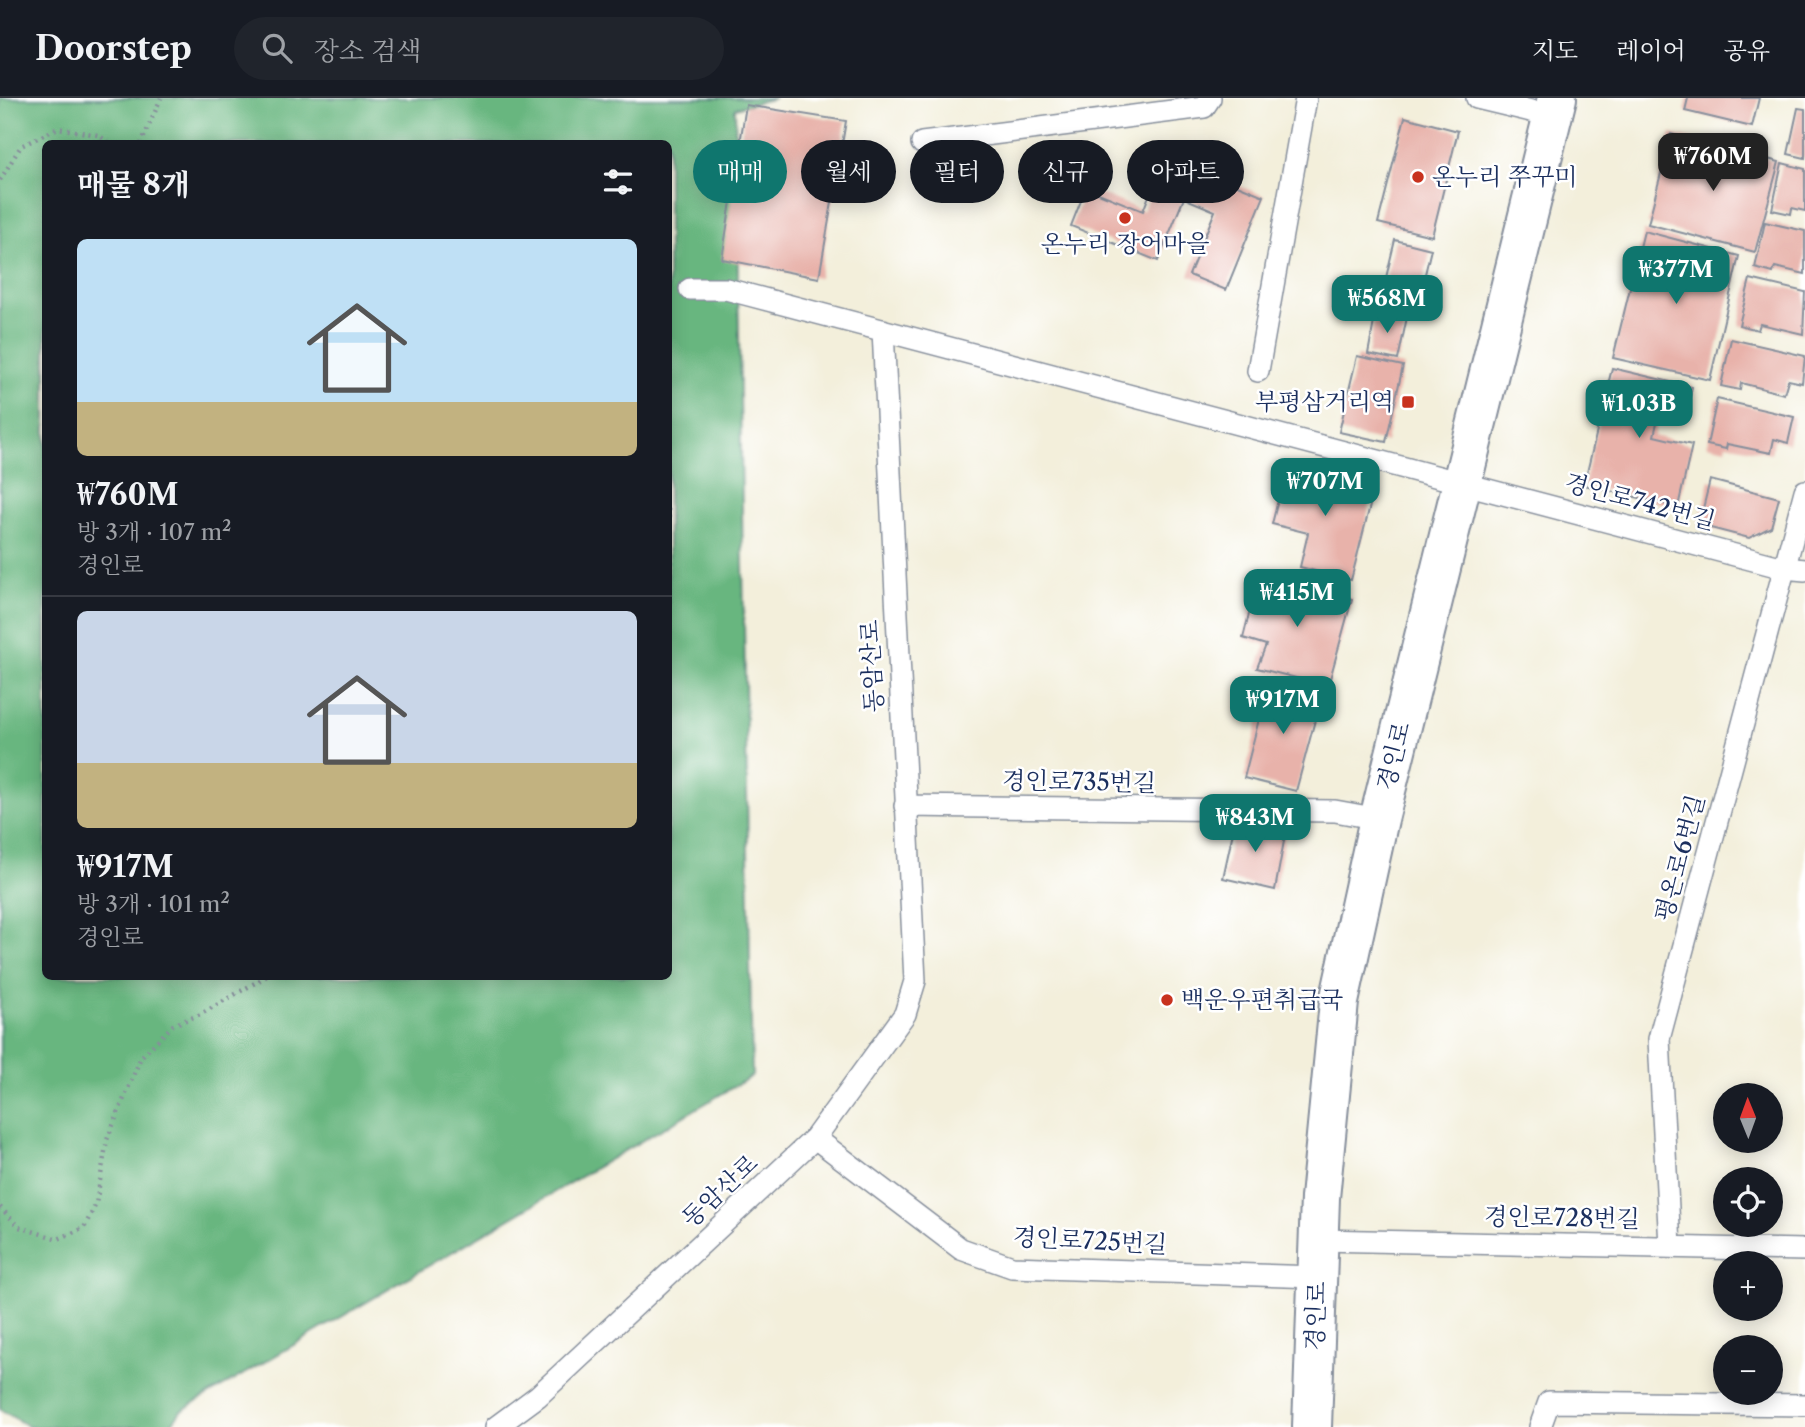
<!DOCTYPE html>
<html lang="ko">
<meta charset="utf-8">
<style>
:root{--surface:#171b24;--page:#20242c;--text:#f1f3f6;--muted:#9ea1a6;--line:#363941;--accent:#0f766e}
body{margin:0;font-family:"Libre Caslon Text","Noto Serif KR",serif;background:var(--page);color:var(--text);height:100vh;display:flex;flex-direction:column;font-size:26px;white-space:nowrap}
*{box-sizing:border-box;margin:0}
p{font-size:23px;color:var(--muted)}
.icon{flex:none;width:38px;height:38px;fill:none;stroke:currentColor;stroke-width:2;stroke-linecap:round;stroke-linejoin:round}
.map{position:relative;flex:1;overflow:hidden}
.side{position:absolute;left:42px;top:42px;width:630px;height:840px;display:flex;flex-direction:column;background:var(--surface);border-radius:10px;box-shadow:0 4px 18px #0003}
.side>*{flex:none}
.top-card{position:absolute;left:693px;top:42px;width:665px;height:63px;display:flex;gap:14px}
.needle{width:46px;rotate:359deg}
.controls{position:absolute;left:1713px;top:985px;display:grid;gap:14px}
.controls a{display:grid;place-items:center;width:70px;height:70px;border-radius:50%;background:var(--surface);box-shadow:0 4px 18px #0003;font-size:35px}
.price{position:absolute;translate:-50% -60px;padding:0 16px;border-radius:14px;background:var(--accent);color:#fff;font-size:23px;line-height:46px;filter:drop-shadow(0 2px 4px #0008)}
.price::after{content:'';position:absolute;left:50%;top:42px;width:21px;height:16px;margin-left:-10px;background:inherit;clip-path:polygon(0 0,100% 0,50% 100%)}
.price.current{background:#222;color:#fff}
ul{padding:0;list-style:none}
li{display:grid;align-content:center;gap:14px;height:371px;padding:0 35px}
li+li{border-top:2px solid var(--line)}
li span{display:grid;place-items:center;height:217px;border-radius:10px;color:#555}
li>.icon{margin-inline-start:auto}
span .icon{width:126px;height:126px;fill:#fffc;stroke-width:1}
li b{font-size:30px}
h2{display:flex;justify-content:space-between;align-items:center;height:84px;padding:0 35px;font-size:30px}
.pill{padding:0 24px;border-radius:32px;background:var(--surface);box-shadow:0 4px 18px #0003;font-size:24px;line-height:63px}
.pill.current{background:var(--accent);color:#fff}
header{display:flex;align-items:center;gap:42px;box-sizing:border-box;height:98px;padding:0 35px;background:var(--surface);border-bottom:2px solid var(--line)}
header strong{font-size:33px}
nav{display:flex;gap:38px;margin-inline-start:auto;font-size:24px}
.search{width:490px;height:63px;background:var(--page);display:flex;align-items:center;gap:18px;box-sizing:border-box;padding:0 24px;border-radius:38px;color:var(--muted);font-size:26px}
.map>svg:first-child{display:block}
.forest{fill:#68b67f;stroke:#42726e;stroke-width:2;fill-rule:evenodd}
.building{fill:#e8b2aa}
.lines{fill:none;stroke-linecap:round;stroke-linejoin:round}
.service-casing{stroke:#878f9c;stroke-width:24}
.primary-casing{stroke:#878f9c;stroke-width:42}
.path{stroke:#878f9c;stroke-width:4.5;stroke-dasharray:2 5;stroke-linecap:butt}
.service{stroke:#fff;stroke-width:21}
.primary{stroke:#fff;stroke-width:38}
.poi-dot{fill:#c8321e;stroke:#fff;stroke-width:2.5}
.labels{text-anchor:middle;stroke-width:5;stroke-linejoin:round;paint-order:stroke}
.poi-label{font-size:24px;fill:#1b2f5e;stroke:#fff;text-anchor:start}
.street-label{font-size:24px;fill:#1b2f5e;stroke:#fff}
</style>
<header>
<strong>Doorstep</strong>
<div class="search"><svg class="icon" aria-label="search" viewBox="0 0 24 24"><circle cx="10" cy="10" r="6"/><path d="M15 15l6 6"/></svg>장소 검색</div>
<nav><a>지도</a><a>레이어</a><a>공유</a></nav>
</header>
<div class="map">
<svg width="1805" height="1329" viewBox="0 0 1805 1329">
<rect width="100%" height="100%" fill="#fff"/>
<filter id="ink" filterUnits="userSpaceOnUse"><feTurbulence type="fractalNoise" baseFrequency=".0143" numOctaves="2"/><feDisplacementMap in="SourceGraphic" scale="14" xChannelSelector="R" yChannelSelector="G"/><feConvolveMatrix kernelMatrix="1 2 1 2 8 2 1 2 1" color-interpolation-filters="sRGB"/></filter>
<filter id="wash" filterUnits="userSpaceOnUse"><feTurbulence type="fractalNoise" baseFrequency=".00686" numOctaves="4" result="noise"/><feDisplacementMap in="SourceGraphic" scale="28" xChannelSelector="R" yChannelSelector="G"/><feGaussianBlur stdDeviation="1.57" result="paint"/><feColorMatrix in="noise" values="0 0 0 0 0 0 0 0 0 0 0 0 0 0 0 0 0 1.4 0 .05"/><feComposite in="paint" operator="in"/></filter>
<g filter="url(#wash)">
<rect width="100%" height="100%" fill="#f3efdb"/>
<path class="forest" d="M0,0H775L735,10L752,978L181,1313L169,1329H29L0,1311ZM46,46H668V878H46Z"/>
<g id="blocks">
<path class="building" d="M1688,0H1759L1752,29L1685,13Z
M746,7L846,23L819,180L722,161Z
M1798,10L1805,11V60L1788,56Z
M1405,19L1458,33L1432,138L1378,125Z
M1671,36L1779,64L1755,154L1648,126Z
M1165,57L1264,98L1226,192L1189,177L1215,113L1184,100L1158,163L1071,128L1086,90L1143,113Z
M1782,65L1805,71V113L1792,110L1791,116L1772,112Z
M1765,124L1805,133V176L1775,169L1773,175L1755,170Z
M1644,133L1739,158L1710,282L1613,260Z
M1395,142L1431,151L1415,218L1379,209Z
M1750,181L1805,194L1803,236L1760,226L1758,232L1739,227Z
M1376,213L1407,219L1398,262L1368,256Z
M1731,241L1805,258L1802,285L1788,282L1784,296L1741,285L1740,292L1721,288Z
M1357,258L1403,268L1386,344L1339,334Z
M1612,270L1692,289L1686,317L1660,311L1654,338L1692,347L1678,409L1584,387Z
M1717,301L1794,319L1788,345L1774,341L1771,355L1727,346L1726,351L1707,347Z
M1287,366L1375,388L1351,482L1300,469L1308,435L1272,426Z
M1710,382L1779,400L1771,429L1749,440L1699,427Z
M1259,476L1352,501L1328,588L1257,570L1266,547L1243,540Z
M1269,582L1322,596L1296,693L1244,680Z
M1236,720L1286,732L1275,792L1223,780Z"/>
</g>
</g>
<g filter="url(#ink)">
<use href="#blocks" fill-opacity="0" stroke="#878f9c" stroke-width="2"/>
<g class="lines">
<defs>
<path id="service" d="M1477,0L1552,18
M922,45L1204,9L1210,0
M690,191H726L1784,470L1805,472
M1258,273L1306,0
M905,708L1335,713L1379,721
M815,1040L961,1151L1012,1169L1317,1179
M1319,1142L1805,1152
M1670,1148L1659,941L1805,393
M496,1329L538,1298L815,1040L905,916L915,883L883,232
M1540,1329L1549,1304L1805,1307"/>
<path id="primary" d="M1312,1329L1320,1100L1339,904L1379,721L1557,0"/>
</defs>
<use href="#service" class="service-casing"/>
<use href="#primary" class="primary-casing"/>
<path class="path" d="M141,46L161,0
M0,82L21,48L58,30L98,37L111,46
M668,411L671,445L668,449
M0,1109L19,1129L58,1141L84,1130L96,1106L107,1042L141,959L173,927L201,916L267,878"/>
<use href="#service" class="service"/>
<use href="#primary" class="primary"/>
</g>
</g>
<g class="poi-dot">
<circle cx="1418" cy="79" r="7"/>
<circle cx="1125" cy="120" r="7"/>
<rect x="1401" y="297" width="14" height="14" rx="3.5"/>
<circle cx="1167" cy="902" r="7"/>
</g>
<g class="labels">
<g class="poi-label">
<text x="1432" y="87">온누리 쭈꾸미</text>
<text x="1125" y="154" text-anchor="middle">온누리 장어마을</text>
<text x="1394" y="312" text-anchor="end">부평삼거리역</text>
<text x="1181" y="910">백운우편취급국</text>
</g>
<g class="street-label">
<text transform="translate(1640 404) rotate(15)" y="8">경인로742번길</text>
<text transform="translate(872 568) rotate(-93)" y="8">동암산로</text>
<text transform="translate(1394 658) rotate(-76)" y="8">경인로</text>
<text transform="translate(1079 684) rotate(1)" y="8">경인로735번길</text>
<text transform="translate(1680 760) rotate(-75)" y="8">평온로6번길</text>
<text transform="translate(720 1093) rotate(-43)" y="8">동암산로</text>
<text transform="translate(1562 1120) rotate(1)" y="8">경인로728번길</text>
<text transform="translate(1090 1143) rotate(3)" y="8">경인로725번길</text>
<text transform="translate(1316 1218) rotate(-88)" y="8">경인로</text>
</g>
</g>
</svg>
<div class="controls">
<a><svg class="needle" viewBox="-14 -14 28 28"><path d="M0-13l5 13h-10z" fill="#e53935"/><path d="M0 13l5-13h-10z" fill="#9ea1a6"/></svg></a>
<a><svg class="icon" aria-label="locate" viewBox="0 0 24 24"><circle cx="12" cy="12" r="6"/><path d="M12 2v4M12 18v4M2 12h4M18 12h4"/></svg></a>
<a>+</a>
<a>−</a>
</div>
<b class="price current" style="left:1713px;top:95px">₩760M</b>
<b class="price" style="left:1676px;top:208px">₩377M</b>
<b class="price" style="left:1387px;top:237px">₩568M</b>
<b class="price" style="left:1639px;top:342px">₩1.03B</b>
<b class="price" style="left:1325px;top:420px">₩707M</b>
<b class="price" style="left:1297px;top:531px">₩415M</b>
<b class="price" style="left:1283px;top:638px">₩917M</b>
<b class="price" style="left:1255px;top:756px">₩843M</b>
<div class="top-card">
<a class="pill current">매매</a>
<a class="pill">월세</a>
<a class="pill">필터</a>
<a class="pill">신규</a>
<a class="pill">아파트</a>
</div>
<section class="side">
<h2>매물 8개<svg class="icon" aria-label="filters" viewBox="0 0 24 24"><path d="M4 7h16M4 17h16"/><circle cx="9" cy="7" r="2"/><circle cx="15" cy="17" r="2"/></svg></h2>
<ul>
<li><span style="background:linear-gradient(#bfe0f5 75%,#c2b280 0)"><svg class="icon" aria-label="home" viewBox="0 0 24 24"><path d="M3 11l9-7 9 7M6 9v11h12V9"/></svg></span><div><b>₩760M</b><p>방 3개 · 107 m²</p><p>경인로</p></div></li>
<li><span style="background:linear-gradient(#c9d6e8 70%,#c2b280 0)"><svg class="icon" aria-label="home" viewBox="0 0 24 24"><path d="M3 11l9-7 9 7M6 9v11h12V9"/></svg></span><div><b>₩917M</b><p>방 3개 · 101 m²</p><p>경인로</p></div></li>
</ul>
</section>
</div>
